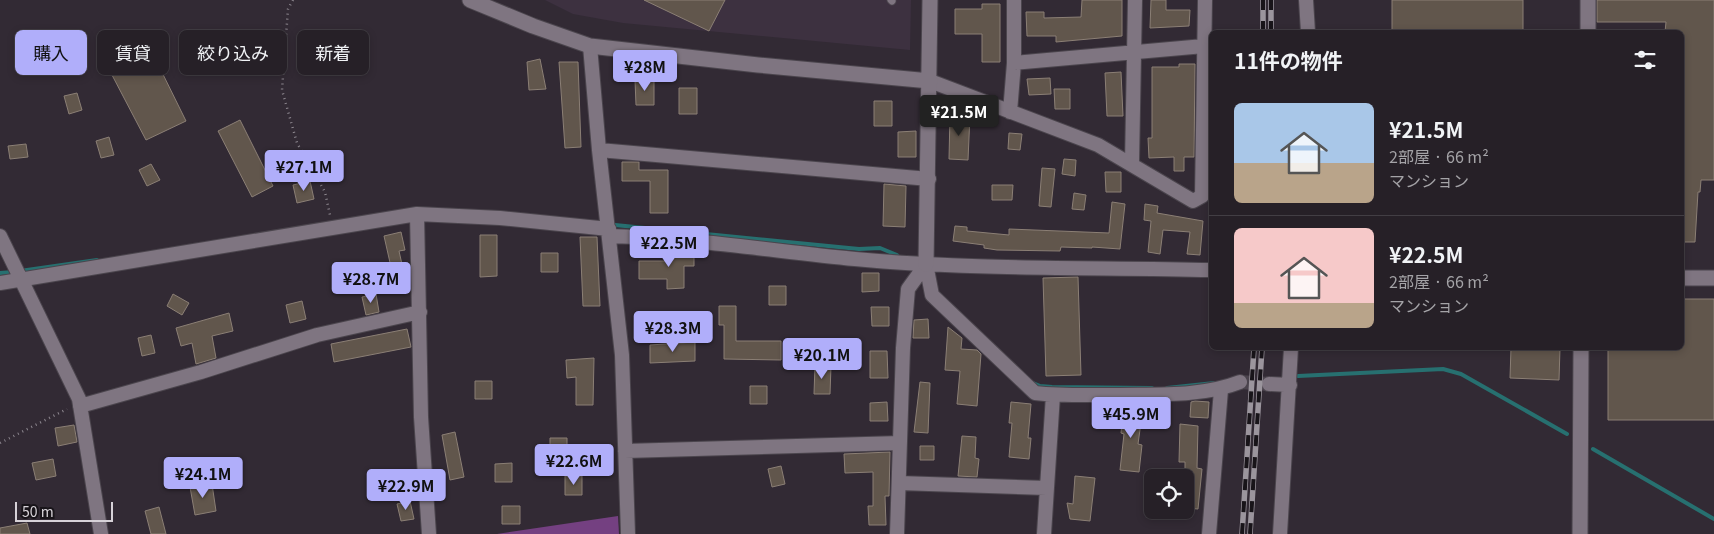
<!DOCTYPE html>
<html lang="ja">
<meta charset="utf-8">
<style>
:root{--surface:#262027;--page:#322d33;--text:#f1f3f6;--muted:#a4a3a7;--line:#423e44;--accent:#b0aefa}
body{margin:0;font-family:Georgia,"Noto Sans JP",serif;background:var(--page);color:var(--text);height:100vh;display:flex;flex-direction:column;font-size:19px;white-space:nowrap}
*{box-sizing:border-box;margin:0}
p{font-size:16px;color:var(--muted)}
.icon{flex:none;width:28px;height:28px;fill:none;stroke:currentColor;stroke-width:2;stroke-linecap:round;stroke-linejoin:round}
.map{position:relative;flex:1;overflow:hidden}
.panel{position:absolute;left:1209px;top:30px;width:475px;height:320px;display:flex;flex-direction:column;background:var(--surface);border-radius:8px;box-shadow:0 2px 8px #0003,0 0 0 1px var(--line)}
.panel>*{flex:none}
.banner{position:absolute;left:15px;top:30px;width:475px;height:45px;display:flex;gap:10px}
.tools{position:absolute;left:1144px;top:469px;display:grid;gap:10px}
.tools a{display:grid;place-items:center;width:50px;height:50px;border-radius:8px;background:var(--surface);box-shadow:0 2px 8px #0003,0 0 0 1px var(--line);font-size:25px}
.scale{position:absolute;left:15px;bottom:12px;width:98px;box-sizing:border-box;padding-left:5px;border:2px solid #d7d2d8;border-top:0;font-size:14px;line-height:18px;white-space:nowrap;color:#d7d2d8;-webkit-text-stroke:4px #181419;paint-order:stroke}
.price{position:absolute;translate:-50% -42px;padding:0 11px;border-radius:5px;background:var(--accent);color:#111;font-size:16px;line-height:32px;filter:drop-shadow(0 1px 2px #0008)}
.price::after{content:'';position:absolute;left:50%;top:30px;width:15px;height:11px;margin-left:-8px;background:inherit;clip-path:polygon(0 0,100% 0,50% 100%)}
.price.current{background:#222;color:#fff}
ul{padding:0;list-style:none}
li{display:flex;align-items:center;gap:15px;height:125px;padding:0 25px}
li+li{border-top:1px solid var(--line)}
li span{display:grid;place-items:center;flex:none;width:140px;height:100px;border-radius:8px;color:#555}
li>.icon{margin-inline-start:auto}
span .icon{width:60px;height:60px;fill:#fffc;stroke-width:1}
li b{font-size:21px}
h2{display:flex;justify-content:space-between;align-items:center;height:60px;padding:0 25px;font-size:21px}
.pill{padding:0 18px;border-radius:8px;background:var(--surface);box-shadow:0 2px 8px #0003,0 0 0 1px var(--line);font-size:18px;line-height:45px}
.pill.current{background:var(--accent);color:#111}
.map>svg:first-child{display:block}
.built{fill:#3d3140}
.forest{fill:#744081}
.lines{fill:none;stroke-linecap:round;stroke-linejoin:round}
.stream{stroke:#277070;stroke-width:4}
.building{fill:#61564c;stroke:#8b7f75}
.minor-tunnel{stroke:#4b434d;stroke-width:14;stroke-dasharray:14 7;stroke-linecap:butt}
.service-casing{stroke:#4b454d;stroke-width:9}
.minor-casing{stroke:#4b454d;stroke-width:16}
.tertiary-casing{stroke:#4b454d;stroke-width:17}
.path{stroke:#8c868e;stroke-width:2.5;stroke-dasharray:1 4;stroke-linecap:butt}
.service{stroke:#7f7581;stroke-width:7}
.minor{stroke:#7f7581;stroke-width:14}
.tertiary{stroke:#7f7581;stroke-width:15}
.rail-casing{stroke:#9b959d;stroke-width:5.5}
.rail{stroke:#181419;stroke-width:4;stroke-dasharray:11;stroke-linecap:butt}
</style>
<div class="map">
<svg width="1714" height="534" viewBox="0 0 1714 534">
<rect width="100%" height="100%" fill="#322a34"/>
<path class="built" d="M545,0H911L910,50L623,23L573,14Z"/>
<path class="forest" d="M618,516L619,534H497Z"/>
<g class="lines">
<path class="stream" d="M615,225L859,249L880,248L897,255
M20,271L97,260
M0,273L13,272
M1298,376L1443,369L1461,374L1567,434
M1033,383L1040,386L1052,387L1152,388
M1167,388L1214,383
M1593,449L1714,519"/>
</g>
<path class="building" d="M644,0H725L709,31Z
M1082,0H1122V36L1056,42V36H1027L1026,12H1044V18L1081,17Z
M1151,0H1166V10H1190L1189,26L1150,28Z
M1392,0H1523V32H1392Z
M1597,0H1714V180H1701L1700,192H1698L1695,242H1681V32H1665L1666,22H1597Z
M982,4H1000V62H982V34H955V9H982Z
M49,35L54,58L36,61L31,39Z
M151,50L186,121L146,140L112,75L141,60L139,56Z
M540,59L546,89L529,90L527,62Z
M559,62H578L581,147L565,148Z
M1179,64H1195L1194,157H1184V171H1174V157L1149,158L1148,138H1152V67H1179Z
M1121,72L1123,116H1107L1105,73Z
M1050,78L1051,94L1029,95L1027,79Z
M635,80H654V105H636Z
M679,88H697V114H679Z
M1054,89H1070V109H1055Z
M77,93L82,110L69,114L64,96Z
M874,101H892V126H874Z
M950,115H970L968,160L949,159Z
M240,120L273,186L252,197L218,131Z
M916,131V157H898V132Z
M1009,133L1022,134L1020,150L1008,149Z
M109,137L114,155L101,158L96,141Z
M26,144L28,157L10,159L8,146Z
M1064,159L1076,160L1075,176L1062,174Z
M622,162H639V170H668V213H650V181H622Z
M151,164L160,180L147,186L139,170Z
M1042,168L1055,169L1051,207L1039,206Z
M1105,172H1121V192H1106Z
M310,181L314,199L297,203L293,185Z
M884,184L906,186L905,227L883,226Z
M992,185H1013L1012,200H992Z
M1074,193L1086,195L1084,210L1072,209Z
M1112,202L1125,204L1120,249L1092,247V248L1061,247L1060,251L997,250L984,248V245L953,241L955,226L967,227V231L1009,235V229L1109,233Z
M1145,204L1158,206L1157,213L1203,221L1200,255L1187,254L1190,232L1163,230L1160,254L1148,252L1151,221L1144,220Z
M401,232L405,250L399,251L406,282L389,286L385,268L391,267L384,236Z
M480,235H497V276L480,277Z
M580,237H597L600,306H583Z
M666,248L694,250V266H684V288L667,289V279H639V261H666Z
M541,253H558V272H541Z
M862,273H879V291L862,292Z
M1078,277L1081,375L1046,376L1043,278Z
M769,286H786V305H769Z
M173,294L189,303L182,315L167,306Z
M376,294L379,312L366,315L362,297Z
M1681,299H1714V420H1608V348H1681Z
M302,301L306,319L290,323L286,305Z
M719,306H736V341H781V360L724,359V325H719Z
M871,307H889V326H872Z
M229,313L233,331L212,336L216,358L196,364L192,343L181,346L176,328Z
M928,319L929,338H913L914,320Z
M948,327L962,338L961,349L977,350L981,354L977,406L957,404L960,371L945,370Z
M407,329L411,347L334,362L331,344Z
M151,335L155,353L142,356L138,338Z
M695,342V361L650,363V345Z
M1511,348H1560L1559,380L1510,378Z
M870,351H887L888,378H870Z
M594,358L593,405H576V377L567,378L566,360Z
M815,365L831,366L830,394H814Z
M475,381H492V399H475Z
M920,382L930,383L928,433L914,432Z
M750,386H767V404H750Z
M1195,401L1209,402L1208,418L1190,417L1191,402Z
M887,402L888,421H870V403Z
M1011,402L1031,404L1028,438H1031L1029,459L1009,457L1012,423H1009Z
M1124,406L1143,408L1138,444L1142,445L1139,472L1120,470L1124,434L1121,433Z
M1180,424L1198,426L1197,468L1202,469L1198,509L1185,508V462H1179Z
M74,425L77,442L58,446L55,428Z
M455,432L464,477L450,480L442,435Z
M962,436L976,437L975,458L979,459L977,477L958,476Z
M550,438H567V456H550Z
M920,446H934V460H920Z
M890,452L889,496H885L886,525H869L868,506H873V472L845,473L844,454Z
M53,459L56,476L36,480L32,463Z
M512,463V482H495V464Z
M781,466L785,484L772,487L768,469Z
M565,476H582V495H565Z
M1075,476L1095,478L1090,521L1070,519L1067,503L1073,504Z
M212,484L216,511L195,515L190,487Z
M410,501L414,519L401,521L397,504Z
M502,506H520V524H502Z
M159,507L166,534H151L145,511Z
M27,523L30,534H0V528Z"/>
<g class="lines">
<path class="minor-tunnel" d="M1240,382L1269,384"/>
<defs>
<path id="service" d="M891,0L892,1"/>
<path id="minor" d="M1306,0L1308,32
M590,46L599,150L622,355L628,534
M1014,63L1204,46
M930,81L1098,145L1193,201L1202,196L1205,0
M1010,112L1014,63V0
M599,150L929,179
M1132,163L1135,0
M417,214L421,417L429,534
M0,236L79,399L101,534
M610,236C692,238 773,251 855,259C972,270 1094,267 1211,270
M926,264L932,295L1035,393C1061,396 1088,395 1115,395C1156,394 1202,397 1240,382
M0,283L417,214L500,218L609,229
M1269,384L1290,385
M80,406L201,372L317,335L420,312
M625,451L900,443
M899,483L1046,488
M897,534L903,348L908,289L926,264
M1044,534L1053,395
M1209,534L1221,390
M1280,534L1291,348"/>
<path id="tertiary" d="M470,0L533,26L590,46L758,65L930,81
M1588,32V0
M926,264L930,0
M1681,278H1714
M1580,534L1581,348"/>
</defs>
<use href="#service" class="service-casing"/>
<use href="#minor" class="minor-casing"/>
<use href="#tertiary" class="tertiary-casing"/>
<path class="path" d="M293,0L288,9L282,90L297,143L325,192L330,215
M0,443L67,409"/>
<use href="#service" class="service"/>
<use href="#minor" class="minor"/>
<use href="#tertiary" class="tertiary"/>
<defs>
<path id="rail" d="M1263,32V0
M1271,32V0
M1242,534L1254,348
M1250,534L1262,348"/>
</defs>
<use href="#rail" class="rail-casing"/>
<use href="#rail" class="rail"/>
</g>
</svg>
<div class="tools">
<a><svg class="icon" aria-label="locate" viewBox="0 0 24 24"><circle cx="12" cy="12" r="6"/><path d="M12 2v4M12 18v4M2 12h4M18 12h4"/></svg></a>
</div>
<div class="scale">50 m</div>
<b class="price" style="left:645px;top:92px">¥28M</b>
<b class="price current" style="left:959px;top:137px">¥21.5M</b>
<b class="price" style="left:304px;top:192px">¥27.1M</b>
<b class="price" style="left:669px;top:268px">¥22.5M</b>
<b class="price" style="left:371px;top:304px">¥28.7M</b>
<b class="price" style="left:673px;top:353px">¥28.3M</b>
<b class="price" style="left:822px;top:380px">¥20.1M</b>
<b class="price" style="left:1131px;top:439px">¥45.9M</b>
<b class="price" style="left:574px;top:486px">¥22.6M</b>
<b class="price" style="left:203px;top:499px">¥24.1M</b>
<b class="price" style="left:406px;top:511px">¥22.9M</b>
<div class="banner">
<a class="pill current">購入</a>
<a class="pill">賃貸</a>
<a class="pill">絞り込み</a>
<a class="pill">新着</a>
</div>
<section class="panel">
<h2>11件の物件<svg class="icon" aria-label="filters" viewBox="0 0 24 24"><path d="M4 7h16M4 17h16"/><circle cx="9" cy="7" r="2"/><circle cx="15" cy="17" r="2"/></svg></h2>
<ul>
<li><span style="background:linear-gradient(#a9c7e8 60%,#b9a48a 0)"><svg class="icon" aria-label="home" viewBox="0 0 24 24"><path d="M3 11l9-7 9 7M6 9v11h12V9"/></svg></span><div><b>¥21.5M</b><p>2部屋 · 66 m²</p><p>マンション</p></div></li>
<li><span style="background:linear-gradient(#f6c9c9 75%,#b9a48a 0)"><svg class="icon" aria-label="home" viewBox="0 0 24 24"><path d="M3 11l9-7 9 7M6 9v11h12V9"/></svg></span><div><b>¥22.5M</b><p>2部屋 · 66 m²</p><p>マンション</p></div></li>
</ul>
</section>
</div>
